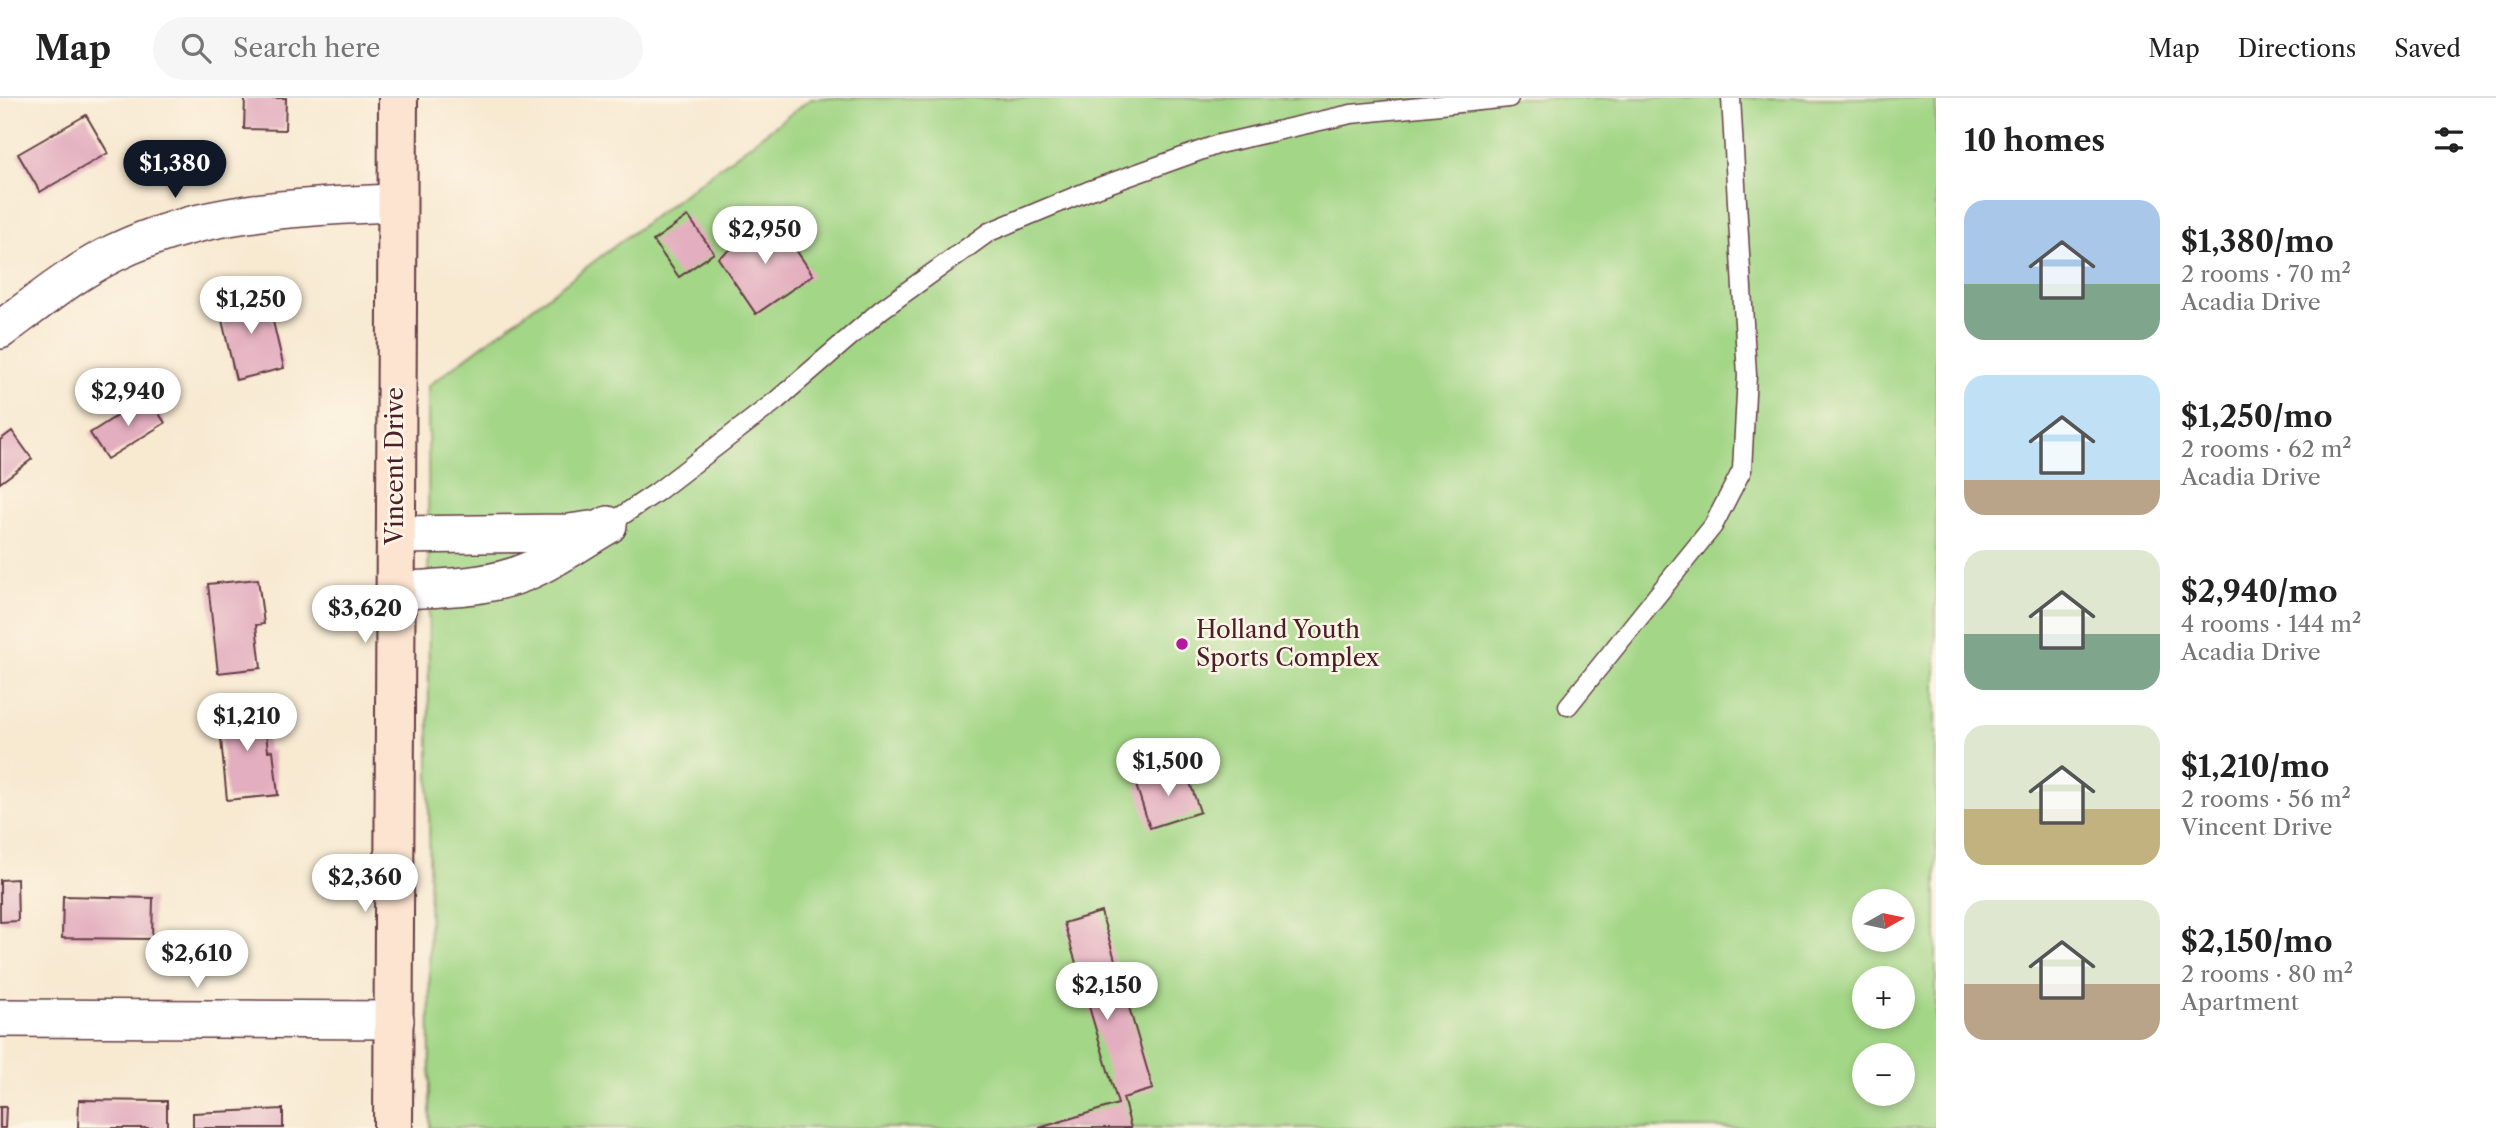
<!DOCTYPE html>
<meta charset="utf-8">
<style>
:root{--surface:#fff;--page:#f6f6f6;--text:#222;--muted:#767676;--line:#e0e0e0;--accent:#111827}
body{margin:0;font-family:"Libre Caslon Text",serif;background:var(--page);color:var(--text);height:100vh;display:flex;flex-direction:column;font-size:26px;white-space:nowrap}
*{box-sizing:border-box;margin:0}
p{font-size:23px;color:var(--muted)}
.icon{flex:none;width:38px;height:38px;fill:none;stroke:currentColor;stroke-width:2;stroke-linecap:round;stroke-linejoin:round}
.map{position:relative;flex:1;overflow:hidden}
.side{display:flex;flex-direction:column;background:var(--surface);width:560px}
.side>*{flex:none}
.needle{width:46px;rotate:81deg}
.controls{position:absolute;left:1852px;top:791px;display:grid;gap:14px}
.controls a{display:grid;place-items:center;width:63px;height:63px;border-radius:50%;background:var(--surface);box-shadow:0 4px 10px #0003;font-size:35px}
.price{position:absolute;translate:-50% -60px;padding:0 16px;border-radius:24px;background:#fff;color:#222;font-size:23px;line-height:46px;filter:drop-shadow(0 2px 4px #0008)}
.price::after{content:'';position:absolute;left:50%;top:42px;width:21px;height:16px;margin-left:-10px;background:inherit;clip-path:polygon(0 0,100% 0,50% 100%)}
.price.current{background:var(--accent);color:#fff}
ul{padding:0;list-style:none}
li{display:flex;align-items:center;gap:21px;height:175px;padding:0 28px}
li span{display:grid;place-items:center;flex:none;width:196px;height:140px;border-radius:21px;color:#555}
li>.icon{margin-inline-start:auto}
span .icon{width:84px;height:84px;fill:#fffc;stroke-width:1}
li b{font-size:30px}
h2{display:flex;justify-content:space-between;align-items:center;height:84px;padding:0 28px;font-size:30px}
header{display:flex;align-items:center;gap:42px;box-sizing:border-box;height:98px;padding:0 35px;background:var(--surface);border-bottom:2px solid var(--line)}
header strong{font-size:33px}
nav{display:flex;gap:38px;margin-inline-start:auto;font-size:24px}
.search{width:490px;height:63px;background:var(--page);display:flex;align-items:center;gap:18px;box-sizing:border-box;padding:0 24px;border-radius:38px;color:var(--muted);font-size:26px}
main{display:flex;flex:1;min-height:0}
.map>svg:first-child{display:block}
.green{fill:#a3d686;stroke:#767a58;stroke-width:2;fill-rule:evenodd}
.building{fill:#e3aebf}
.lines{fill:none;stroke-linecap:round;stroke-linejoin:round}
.lane-casing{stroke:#643d44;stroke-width:21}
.street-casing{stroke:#643d44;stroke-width:40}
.secondary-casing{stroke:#643d44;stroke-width:42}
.lane{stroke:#fff;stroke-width:18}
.street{stroke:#fff;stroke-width:37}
.secondary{stroke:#fde4d1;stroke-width:38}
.poi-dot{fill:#b5179e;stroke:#fcf5e5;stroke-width:2.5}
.labels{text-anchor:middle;stroke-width:5;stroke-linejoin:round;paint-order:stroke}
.street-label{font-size:24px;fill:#4a1f2b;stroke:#fcf5e5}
.poi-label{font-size:24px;fill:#4a1f2b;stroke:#fcf5e5;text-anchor:start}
</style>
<header>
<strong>Map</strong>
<div class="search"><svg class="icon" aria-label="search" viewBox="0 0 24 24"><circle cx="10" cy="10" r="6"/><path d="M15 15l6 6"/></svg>Search here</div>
<nav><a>Map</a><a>Directions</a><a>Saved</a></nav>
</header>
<main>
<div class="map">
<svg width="1936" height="1030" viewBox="0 0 1936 1030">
<rect width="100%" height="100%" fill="#fcf5e5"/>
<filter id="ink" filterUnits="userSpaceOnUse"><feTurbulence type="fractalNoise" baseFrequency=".0143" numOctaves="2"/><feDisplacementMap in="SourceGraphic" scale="14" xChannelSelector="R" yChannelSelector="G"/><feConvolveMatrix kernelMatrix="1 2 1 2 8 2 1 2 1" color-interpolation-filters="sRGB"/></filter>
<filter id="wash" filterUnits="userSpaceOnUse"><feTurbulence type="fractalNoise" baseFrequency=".00686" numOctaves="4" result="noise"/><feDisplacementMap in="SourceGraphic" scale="28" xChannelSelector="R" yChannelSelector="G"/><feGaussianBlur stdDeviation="1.57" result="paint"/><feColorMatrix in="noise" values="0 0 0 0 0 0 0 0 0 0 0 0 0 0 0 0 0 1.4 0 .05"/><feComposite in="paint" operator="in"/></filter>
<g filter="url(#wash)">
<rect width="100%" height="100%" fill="#f8e9d1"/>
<path class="green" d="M812,0H1936V1030H430L428,288ZM1864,803H1902V842H1864ZM1864,880H1902V919H1864ZM1864,957H1902V996H1864Z"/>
<g id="blocks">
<path class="building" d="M245,0H286L285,32L244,31Z
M86,17L108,55L40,94L18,56Z
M199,53L202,78L166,84L163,58Z
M688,118L714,155L679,179L653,143Z
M775,121L813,177L756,216L718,160Z
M266,194L284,270L236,282L218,205Z
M148,298L165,325L107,361L90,335Z
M12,333L32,361L0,385V342Z
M258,481L264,526L256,527L261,570L218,575L208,486Z
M263,606L268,653L273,652L278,697L227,702L218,611Z
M1185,670L1200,714L1150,730L1136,687Z
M17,781L18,823L0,824V782Z
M63,798L153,800L152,841L62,840Z
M1101,814L1153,991L1123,1000L1131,1030H1039L1118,1006L1064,825Z
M79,1002L167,1003V1030H78Z
M0,1009H6L5,1030H0Z
M283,1011V1030H193V1015Z"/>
</g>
</g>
<g filter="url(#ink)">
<use href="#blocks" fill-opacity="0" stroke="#643d44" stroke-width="2"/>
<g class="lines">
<defs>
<path id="lane" d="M608,427L657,394L777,302L881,212L989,134L1088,93L1219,46L1351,16L1509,0
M1568,608L1713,428L1742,372L1747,277L1731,0"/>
<path id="street" d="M0,232C37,205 73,175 114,155C201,112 300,109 395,105
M395,437L569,435L590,432
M395,493C439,489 487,491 528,473C556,461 582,442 608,427
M0,920L395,922"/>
<path id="secondary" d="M393,1030L398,0"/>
</defs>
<use href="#lane" class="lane-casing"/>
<use href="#street" class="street-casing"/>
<use href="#secondary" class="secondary-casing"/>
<use href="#lane" class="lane"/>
<use href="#street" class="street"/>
<use href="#secondary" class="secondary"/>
</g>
</g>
<circle class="poi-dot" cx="1182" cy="546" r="7"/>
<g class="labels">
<g class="street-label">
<text transform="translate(395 368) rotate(-90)" y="8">Vincent Drive</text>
</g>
<g class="poi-label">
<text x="1196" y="540">Holland Youth<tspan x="1196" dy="28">Sports Complex</tspan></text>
</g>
</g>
</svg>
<div class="controls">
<a><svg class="needle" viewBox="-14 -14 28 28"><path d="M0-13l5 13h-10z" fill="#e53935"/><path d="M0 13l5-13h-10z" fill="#767676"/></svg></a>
<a>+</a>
<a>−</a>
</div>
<b class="price current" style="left:175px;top:102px">$1,380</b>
<b class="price" style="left:765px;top:168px">$2,950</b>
<b class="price" style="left:251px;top:238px">$1,250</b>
<b class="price" style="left:128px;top:330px">$2,940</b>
<b class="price" style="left:365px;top:547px">$3,620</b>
<b class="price" style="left:247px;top:655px">$1,210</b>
<b class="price" style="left:1168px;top:700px">$1,500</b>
<b class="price" style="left:365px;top:816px">$2,360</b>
<b class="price" style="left:197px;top:892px">$2,610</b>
<b class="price" style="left:1107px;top:924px">$2,150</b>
</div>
<section class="side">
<h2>10 homes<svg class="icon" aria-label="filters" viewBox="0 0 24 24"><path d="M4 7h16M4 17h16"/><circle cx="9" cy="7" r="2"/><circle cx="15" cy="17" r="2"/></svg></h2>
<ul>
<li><span style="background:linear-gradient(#a9c7e8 60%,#7fa58c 0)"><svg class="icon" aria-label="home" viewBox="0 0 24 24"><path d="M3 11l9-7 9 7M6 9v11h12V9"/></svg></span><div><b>$1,380/mo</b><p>2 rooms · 70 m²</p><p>Acadia Drive</p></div></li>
<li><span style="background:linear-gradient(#bfe0f5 75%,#b9a48a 0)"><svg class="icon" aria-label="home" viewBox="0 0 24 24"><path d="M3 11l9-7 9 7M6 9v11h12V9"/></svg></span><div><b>$1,250/mo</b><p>2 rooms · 62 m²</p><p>Acadia Drive</p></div></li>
<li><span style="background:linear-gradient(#dfe7d0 60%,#7fa58c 0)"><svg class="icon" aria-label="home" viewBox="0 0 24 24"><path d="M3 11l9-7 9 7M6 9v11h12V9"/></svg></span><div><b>$2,940/mo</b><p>4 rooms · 144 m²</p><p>Acadia Drive</p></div></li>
<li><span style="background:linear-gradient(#dfe7d0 60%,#c2b280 0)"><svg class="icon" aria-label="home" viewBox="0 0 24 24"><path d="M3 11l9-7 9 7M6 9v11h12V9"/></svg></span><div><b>$1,210/mo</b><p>2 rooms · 56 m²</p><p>Vincent Drive</p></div></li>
<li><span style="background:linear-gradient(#dfe7d0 60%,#b9a48a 0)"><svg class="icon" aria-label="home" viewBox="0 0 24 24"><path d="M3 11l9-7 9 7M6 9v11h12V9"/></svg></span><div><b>$2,150/mo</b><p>2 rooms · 80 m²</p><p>Apartment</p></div></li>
</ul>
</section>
</main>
